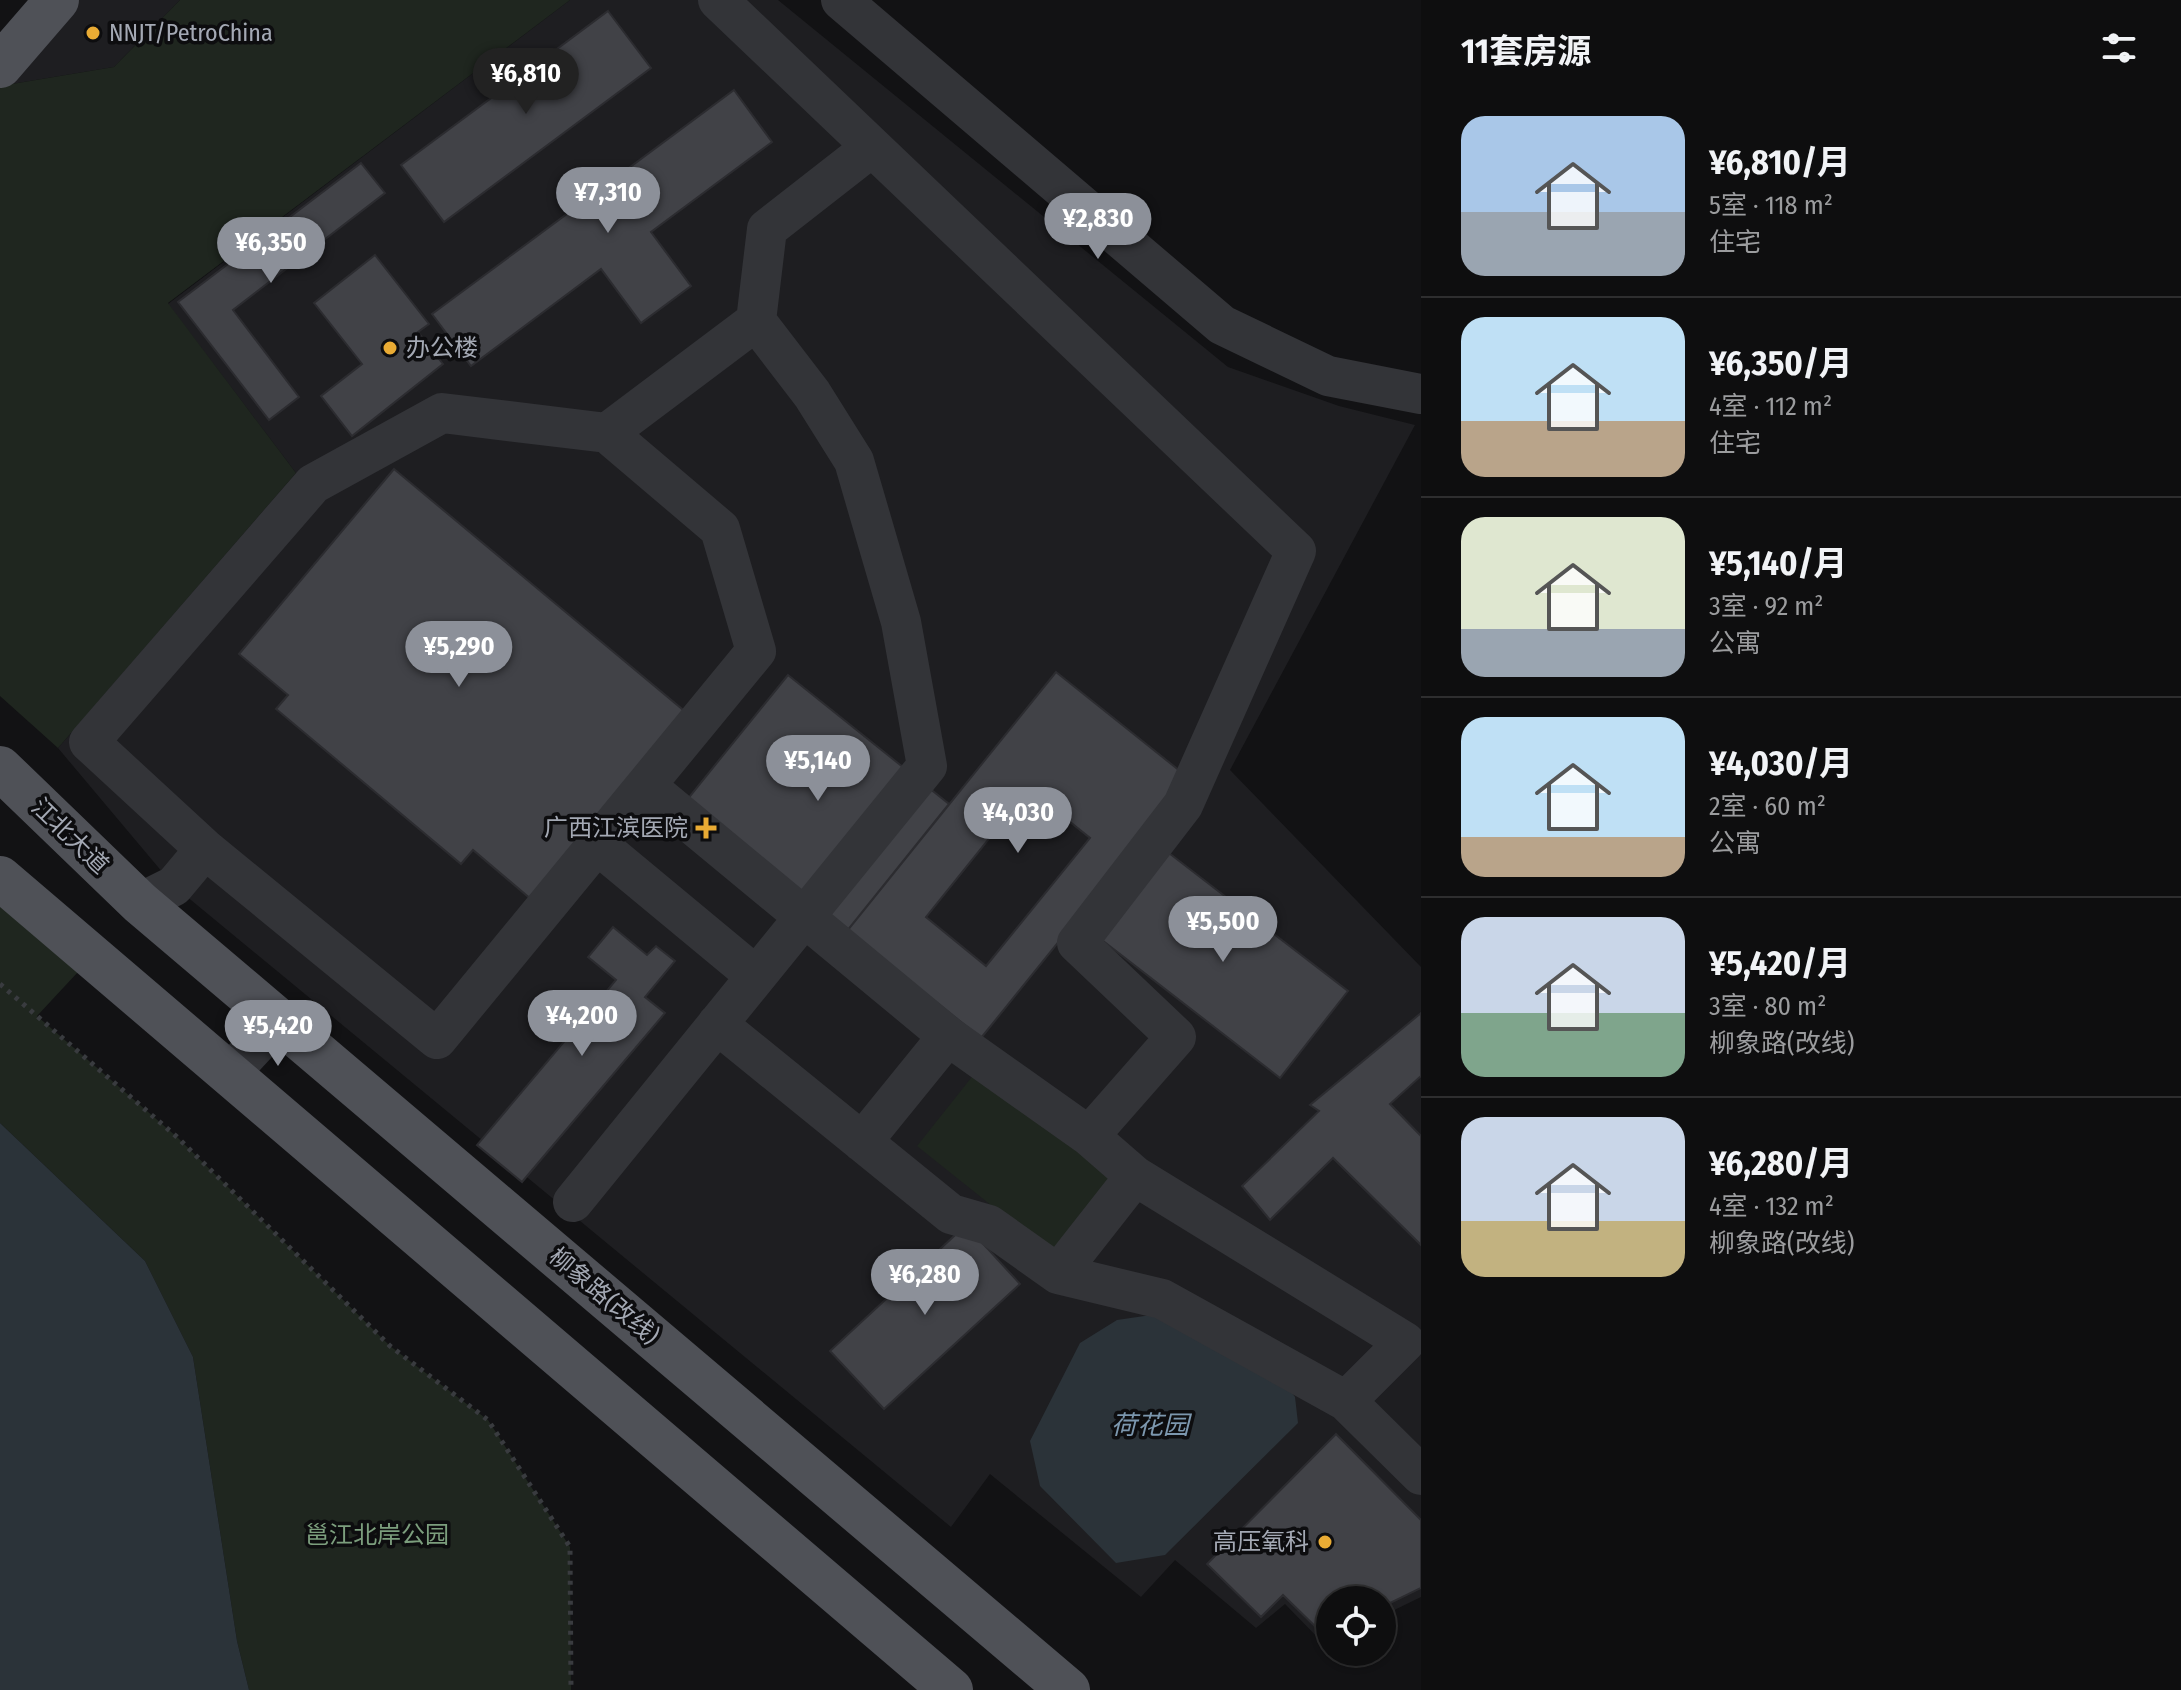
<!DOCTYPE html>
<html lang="zh">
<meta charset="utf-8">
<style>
:root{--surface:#0e0e0f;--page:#1c1c1d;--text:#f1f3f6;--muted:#9b9c9e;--line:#2e2e2f;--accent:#8c9099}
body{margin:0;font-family:"Fira Sans Condensed","Noto Sans SC",sans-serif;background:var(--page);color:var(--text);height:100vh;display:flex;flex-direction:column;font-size:30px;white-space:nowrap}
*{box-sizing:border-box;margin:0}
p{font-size:26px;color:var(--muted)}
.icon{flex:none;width:44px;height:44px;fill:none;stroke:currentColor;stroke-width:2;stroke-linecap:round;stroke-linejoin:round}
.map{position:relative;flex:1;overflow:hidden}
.details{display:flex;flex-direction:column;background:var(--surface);width:760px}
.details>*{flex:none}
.controls{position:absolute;left:1316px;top:1586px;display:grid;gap:16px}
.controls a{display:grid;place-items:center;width:80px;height:80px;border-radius:50%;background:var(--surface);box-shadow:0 2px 6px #0004,0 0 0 2px var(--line);font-size:40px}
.price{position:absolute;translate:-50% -68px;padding:0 18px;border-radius:28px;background:var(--accent);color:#fff;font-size:26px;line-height:52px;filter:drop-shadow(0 2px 4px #0008)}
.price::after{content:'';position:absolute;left:50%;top:48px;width:24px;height:18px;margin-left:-12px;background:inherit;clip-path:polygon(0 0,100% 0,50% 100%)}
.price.current{background:#222;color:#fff}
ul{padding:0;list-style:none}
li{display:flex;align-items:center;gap:24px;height:200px;padding:0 40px}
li+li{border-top:2px solid var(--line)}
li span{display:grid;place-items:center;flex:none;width:224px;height:160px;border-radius:24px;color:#555}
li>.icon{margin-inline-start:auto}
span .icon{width:96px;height:96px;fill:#fffc;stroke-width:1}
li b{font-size:34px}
h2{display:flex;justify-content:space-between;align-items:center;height:96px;padding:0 40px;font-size:34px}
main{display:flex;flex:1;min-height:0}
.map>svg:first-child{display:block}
.built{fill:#1e1e21}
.green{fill:#1f261f}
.water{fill:#2b3339}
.building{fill:#414247;stroke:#2c2c30;stroke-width:2;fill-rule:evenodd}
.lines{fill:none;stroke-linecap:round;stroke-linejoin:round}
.path{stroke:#393b3f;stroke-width:5;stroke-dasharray:4 6;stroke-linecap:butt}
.minor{stroke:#333438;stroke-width:40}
.major{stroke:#4f5157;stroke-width:44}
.poi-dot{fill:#e9ab34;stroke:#0d0d0f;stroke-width:3}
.labels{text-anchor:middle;stroke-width:7;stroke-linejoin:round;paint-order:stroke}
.poi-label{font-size:24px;fill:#a4a9b4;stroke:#0d0d0f;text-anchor:start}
.street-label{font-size:24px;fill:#a4a9b4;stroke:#0d0d0f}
.park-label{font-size:24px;fill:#7c9e7d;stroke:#0d0d0f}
.water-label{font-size:26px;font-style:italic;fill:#7c97ae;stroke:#0d0d0f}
</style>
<main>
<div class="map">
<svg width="1421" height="1690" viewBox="0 0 1421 1690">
<rect width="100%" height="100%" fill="#121214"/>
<path class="built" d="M70,0H180L114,67L0,86Z
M570,0H778L1228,367L1339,406L1415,425L1230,770L1421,967V1597L1382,1616V1600H1330V1641L1324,1644L1285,1604L1256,1628L1175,1560L1141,1597L990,1474L951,1527L174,886L58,748L296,473L168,304Z"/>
<path class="green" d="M180,0H570L168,303L296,473L58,748L0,696V86L114,67Z
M0,878L91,958L37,1016L177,1137L390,1346L488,1420L570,1547L571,1690H249L237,1641L193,1357L145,1261L0,1123Z
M979,1068L1114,1177L1052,1254L917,1146Z"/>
<path class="water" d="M0,1123L145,1261L193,1357L237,1641L249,1690H0Z
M1158,1314L1278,1374L1295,1397L1298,1423L1165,1555L1116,1563L1040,1486L1030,1441L1080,1343L1117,1320Z"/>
<path class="building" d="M608,11L651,68L444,222L401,165Z
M734,90L772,142L651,232L691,286L641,323L601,269L471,366L432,314Z
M361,163L385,193L233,310L299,397L269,420L178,302Z
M375,255L429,324L418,332L443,364L352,436L321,396L362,364L314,303Z
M394,469L688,714L532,900L473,850L461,864L276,709L288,695L239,654Z
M1056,672L1190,779L981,1038L847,931ZM1029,789L1090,838L986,966L926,917Z
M788,675L949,804L847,931L686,801Z
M1165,850L1348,991L1280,1078L1098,937Z
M613,927L647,955L656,946L675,961L645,997L665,1013L522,1182L477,1145L616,980L588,957Z
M1421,1013V1076L1390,1104L1421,1136V1245L1333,1158L1270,1220L1242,1186L1319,1111L1310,1105Z
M966,1225L1020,1284L884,1409L830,1351Z
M1336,1434L1421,1520V1588L1382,1607V1600H1330V1632L1324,1635L1283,1595L1261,1617L1207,1564Z"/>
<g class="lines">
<path class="path" d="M0,984L177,1137L390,1346L488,1420L570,1547L571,1690"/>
<path class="minor" d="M718,0L1296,551L1183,805L1077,943L1176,1037L1089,1136
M841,0L1222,325L1328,376L1421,394
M442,413L607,433L720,529L756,651L437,1039L205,849L89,742L313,484Z
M607,433L756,321L767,229L872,147
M646,786L948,1036L1089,1136L1135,1176L1405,1342L1346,1401L1162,1299L1058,1274L989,1225L951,1214L717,1024
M598,845L756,976
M140,903L174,886L205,849
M230,1073L279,1020
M862,1142L948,1036
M573,1202L927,766L901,622L854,461L812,394L756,321
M1058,1274L1135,1176
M1346,1401L1421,1475"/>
<path class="major" d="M0,66L57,0
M0,768L140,903L1068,1690
M0,878L951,1690"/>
</g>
<g class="poi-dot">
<circle cx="93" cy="33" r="8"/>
<circle cx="390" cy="348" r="8"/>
<path d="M702 816h8v8h8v8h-8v8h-8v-8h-8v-8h8z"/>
<circle cx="1325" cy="1542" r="8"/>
</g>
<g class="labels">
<g class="poi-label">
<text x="109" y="41">NNJT/PetroChina</text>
<text x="406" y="356">办公楼</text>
<text x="688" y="836" text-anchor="end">广西江滨医院</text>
<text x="1309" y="1550" text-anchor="end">高压氧科</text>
</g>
<g class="street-label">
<text transform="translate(70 836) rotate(44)" y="8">江北大道</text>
<text transform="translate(604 1296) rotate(40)" y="8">柳象路(改线)</text>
</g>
<g class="park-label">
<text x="377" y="1543">邕江北岸公园</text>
</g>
<g class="water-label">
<text x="1150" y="1434">荷花园</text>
</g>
</g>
</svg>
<div class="controls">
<a><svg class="icon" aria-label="locate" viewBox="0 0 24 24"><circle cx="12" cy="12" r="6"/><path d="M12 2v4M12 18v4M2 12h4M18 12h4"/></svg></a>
</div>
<b class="price current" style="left:526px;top:116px">¥6,810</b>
<b class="price" style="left:608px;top:235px">¥7,310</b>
<b class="price" style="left:1098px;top:261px">¥2,830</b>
<b class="price" style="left:271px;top:285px">¥6,350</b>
<b class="price" style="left:459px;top:689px">¥5,290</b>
<b class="price" style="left:818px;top:803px">¥5,140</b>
<b class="price" style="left:1018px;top:855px">¥4,030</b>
<b class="price" style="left:1223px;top:964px">¥5,500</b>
<b class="price" style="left:582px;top:1058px">¥4,200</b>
<b class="price" style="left:278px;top:1068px">¥5,420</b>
<b class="price" style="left:925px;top:1317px">¥6,280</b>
</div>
<section class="details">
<h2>11套房源<svg class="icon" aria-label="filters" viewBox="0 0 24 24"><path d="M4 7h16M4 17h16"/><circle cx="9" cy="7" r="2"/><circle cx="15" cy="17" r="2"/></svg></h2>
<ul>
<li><span style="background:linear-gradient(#a9c7e8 60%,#9aa5b1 0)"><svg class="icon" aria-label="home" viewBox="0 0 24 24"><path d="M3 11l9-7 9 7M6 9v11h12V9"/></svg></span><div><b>¥6,810/月</b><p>5室 · 118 m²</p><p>住宅</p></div></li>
<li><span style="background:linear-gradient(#bfe0f5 65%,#b9a48a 0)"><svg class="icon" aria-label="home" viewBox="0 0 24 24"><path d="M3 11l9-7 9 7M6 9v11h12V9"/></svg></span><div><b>¥6,350/月</b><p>4室 · 112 m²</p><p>住宅</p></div></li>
<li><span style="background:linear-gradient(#dfe7d0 70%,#9aa5b1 0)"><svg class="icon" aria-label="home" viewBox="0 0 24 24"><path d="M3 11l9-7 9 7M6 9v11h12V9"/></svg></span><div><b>¥5,140/月</b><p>3室 · 92 m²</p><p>公寓</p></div></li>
<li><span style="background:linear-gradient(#bfe0f5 75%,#b9a48a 0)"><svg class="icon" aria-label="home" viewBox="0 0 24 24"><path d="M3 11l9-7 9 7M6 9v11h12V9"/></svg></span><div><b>¥4,030/月</b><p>2室 · 60 m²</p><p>公寓</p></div></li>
<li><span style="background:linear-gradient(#c9d6e8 60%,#7fa58c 0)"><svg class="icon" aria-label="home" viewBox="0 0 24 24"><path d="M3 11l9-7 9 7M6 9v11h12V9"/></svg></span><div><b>¥5,420/月</b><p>3室 · 80 m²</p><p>柳象路(改线)</p></div></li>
<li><span style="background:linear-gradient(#c9d6e8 65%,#c2b280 0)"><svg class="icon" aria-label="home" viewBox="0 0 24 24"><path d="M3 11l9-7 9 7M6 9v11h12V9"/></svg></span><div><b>¥6,280/月</b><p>4室 · 132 m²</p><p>柳象路(改线)</p></div></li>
</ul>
</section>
</main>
